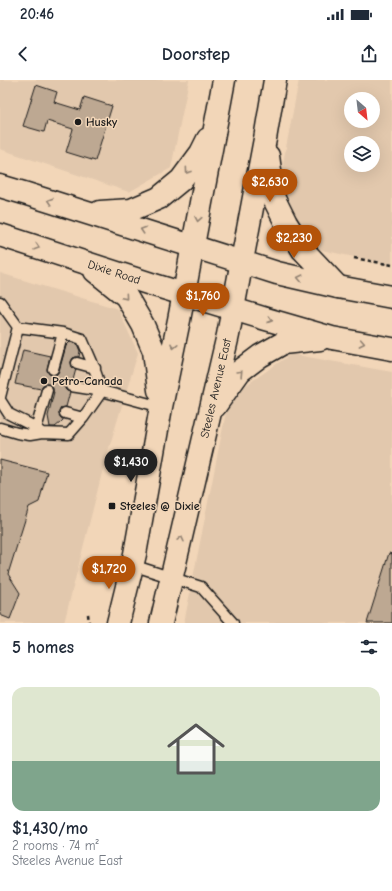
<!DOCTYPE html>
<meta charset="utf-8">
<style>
:root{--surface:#fff;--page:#f6f6f7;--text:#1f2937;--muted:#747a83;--line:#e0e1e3;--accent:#b45309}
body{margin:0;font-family:"Comic Neue",sans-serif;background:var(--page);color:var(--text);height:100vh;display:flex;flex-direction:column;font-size:15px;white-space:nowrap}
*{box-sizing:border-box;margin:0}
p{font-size:13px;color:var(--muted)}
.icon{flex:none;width:22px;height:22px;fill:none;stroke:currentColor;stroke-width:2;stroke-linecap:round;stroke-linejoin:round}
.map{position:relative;height:543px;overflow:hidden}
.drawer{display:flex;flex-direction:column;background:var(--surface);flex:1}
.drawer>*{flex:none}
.needle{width:26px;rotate:152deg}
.controls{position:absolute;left:344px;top:12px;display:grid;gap:8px}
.controls a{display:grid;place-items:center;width:36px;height:36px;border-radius:50%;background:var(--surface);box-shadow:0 4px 16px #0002;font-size:20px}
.price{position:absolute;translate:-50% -34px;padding:0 9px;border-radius:14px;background:var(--accent);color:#fff;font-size:13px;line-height:26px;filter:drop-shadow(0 1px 2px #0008)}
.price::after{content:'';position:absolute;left:50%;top:24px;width:12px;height:9px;margin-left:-6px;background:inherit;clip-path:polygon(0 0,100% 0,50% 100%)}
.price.on{background:#222;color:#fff}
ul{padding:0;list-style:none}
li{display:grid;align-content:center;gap:8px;height:212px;padding:0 12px}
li+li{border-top:1px solid var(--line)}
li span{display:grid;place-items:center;height:124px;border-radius:12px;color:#555}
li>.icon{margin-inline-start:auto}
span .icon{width:72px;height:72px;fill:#fffc;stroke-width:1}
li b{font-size:17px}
h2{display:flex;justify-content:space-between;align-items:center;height:48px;padding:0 12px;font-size:17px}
.status{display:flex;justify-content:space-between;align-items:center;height:28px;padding:0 20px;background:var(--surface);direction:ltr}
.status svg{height:11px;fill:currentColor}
header{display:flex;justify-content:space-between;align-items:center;height:52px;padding:0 12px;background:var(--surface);font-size:18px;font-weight:700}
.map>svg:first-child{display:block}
.built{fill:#e2c8ad;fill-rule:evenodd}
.building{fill:#bda892;stroke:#1c1c1c}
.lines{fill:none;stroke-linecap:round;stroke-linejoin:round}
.lane-casing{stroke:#1c1c1c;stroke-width:13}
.secondary-casing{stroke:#1c1c1c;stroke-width:25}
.path{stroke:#1c1c1c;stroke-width:2.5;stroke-dasharray:4 3;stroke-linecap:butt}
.lane{stroke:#f2d6b8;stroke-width:10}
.secondary{stroke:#f2d6b8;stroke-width:22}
.oneway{stroke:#928272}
.poi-dot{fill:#1c1c1c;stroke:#f2d6b8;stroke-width:1.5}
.labels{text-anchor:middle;stroke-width:3;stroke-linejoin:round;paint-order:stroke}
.poi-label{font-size:12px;font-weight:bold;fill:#1c1c1c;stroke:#f2d6b8;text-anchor:start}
.street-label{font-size:12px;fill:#1c1c1c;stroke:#f2d6b8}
</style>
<div class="status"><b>20:46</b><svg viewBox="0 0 49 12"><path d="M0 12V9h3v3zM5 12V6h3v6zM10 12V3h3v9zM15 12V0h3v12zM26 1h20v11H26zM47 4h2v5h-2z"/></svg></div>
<header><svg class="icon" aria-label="back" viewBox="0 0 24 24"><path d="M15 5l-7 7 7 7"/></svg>Doorstep<svg class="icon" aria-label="share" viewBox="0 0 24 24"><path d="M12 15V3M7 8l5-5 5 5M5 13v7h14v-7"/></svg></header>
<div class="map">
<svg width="392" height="543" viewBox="0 0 392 543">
<rect width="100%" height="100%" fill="#f2d6b8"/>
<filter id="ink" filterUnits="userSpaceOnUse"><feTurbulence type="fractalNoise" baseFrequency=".025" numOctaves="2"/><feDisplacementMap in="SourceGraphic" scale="8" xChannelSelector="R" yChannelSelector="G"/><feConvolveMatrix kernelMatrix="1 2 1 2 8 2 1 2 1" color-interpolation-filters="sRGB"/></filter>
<g filter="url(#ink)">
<path class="built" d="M0,0H189L171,88L129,112L0,69Z
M299,0H392V185L298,165L275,125ZM351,19H373V41H351ZM351,63H373V85H351Z
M0,193L118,229L138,273L105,381L64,543H0Z
M291,274L392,292V543H184L229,317Z"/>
<path class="building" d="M36,5L57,12L54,22L80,30L84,17L112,26L95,81L66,72L73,49L47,41L44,52L23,46Z
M70,262L77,264L80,271L79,277H76L73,278L71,282L72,287L76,289L73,300H68L65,305V309L67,311L70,312L66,327L61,328L59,332V335L61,338L63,339V340L60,343L55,347H50L48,336L54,312H53V309L52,306L48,304H45L42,306L41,309L15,304L23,270L50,276L47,290L49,294L54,295L57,294L59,291L66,266Z
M0,380L47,392L39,422L29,427L8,494L20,513L10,539L0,535Z
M389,473L392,474V543H367Z"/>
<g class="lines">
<defs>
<path id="lane" d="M0,222L18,247L63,253L82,259L92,282L102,311L161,327
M77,283L95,288
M53,289L63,253
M0,317L18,247
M0,320L9,334L31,345L42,353L69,354L83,338L102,311L71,306
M65,333L83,338
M0,348L17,353L30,355L42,353
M36,349L47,310
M132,485L201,507L233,543"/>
<g id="secondary">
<path d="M268,76L274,119L286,143L303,170L338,207"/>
<path d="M0,106L27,114L277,193L338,207L392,217"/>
<path d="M100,132L131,130L159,118L181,100L201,73L208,59"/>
<path id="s1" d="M0,155L154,205L266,239L332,258L392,269"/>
<path d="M95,191L126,216L143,245L154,271L159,310"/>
<path d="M215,326L240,291L260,276L283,263L320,259"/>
<path d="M118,543L135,474L161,327L179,240L224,0"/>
<path id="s2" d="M161,543L228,255L265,59L275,0"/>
</g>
</defs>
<use href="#lane" class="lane-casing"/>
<use href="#secondary" class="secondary-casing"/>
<path class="path" d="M354,178L392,185
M88,534L89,543"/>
<use href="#lane" class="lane"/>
<use href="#secondary" class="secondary"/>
</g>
<defs><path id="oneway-chevron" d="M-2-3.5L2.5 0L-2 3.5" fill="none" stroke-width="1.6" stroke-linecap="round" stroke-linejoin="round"/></defs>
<g class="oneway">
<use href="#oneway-chevron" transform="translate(188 91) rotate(126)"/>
<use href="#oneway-chevron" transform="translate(50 121) rotate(-162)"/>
<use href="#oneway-chevron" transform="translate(198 139) rotate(100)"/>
<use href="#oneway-chevron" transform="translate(143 150) rotate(-162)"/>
<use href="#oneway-chevron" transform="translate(37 167) rotate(18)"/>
<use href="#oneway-chevron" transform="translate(300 198) rotate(-167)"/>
<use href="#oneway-chevron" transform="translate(125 217) rotate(49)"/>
<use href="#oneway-chevron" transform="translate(270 240) rotate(16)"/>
<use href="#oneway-chevron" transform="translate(362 263) rotate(11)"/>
<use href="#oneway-chevron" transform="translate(174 266) rotate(102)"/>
<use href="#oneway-chevron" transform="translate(240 293) rotate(-46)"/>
<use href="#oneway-chevron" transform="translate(181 459) rotate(-77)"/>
</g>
</g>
<g class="poi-dot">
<circle cx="78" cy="42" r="4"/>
<circle cx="44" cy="301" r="4"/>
<rect x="108" y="422" width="8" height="8" rx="2"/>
</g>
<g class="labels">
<g class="poi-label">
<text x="86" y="46">Husky</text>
<text x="52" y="305">Petro-Canada</text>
<text x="120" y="430">Steeles @ Dixie</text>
</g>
<g class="street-label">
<text dy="4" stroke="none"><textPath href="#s1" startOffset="120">Dixie Road</textPath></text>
<text dy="4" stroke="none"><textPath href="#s2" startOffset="241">Steeles Avenue East</textPath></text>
</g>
</g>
</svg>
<div class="controls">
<a><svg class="needle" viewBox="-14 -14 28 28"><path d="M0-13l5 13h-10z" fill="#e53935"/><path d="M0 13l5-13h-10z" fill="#747a83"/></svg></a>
<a><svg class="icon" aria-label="layers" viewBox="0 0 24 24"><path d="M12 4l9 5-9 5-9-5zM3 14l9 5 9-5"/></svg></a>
</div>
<b class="price" style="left:270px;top:123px">$2,630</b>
<b class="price" style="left:294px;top:179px">$2,230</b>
<b class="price" style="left:203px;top:237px">$1,760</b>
<b class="price on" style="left:131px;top:403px">$1,430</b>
<b class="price" style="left:109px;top:510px">$1,720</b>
</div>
<section class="drawer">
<h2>5 homes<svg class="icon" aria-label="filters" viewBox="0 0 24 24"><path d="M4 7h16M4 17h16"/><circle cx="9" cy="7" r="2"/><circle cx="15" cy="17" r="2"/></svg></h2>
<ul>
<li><span style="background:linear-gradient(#dfe7d0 60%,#7fa58c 0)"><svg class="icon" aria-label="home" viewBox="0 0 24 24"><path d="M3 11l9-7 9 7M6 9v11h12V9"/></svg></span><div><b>$1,430/mo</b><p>2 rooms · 74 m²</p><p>Steeles Avenue East</p></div></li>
</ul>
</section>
